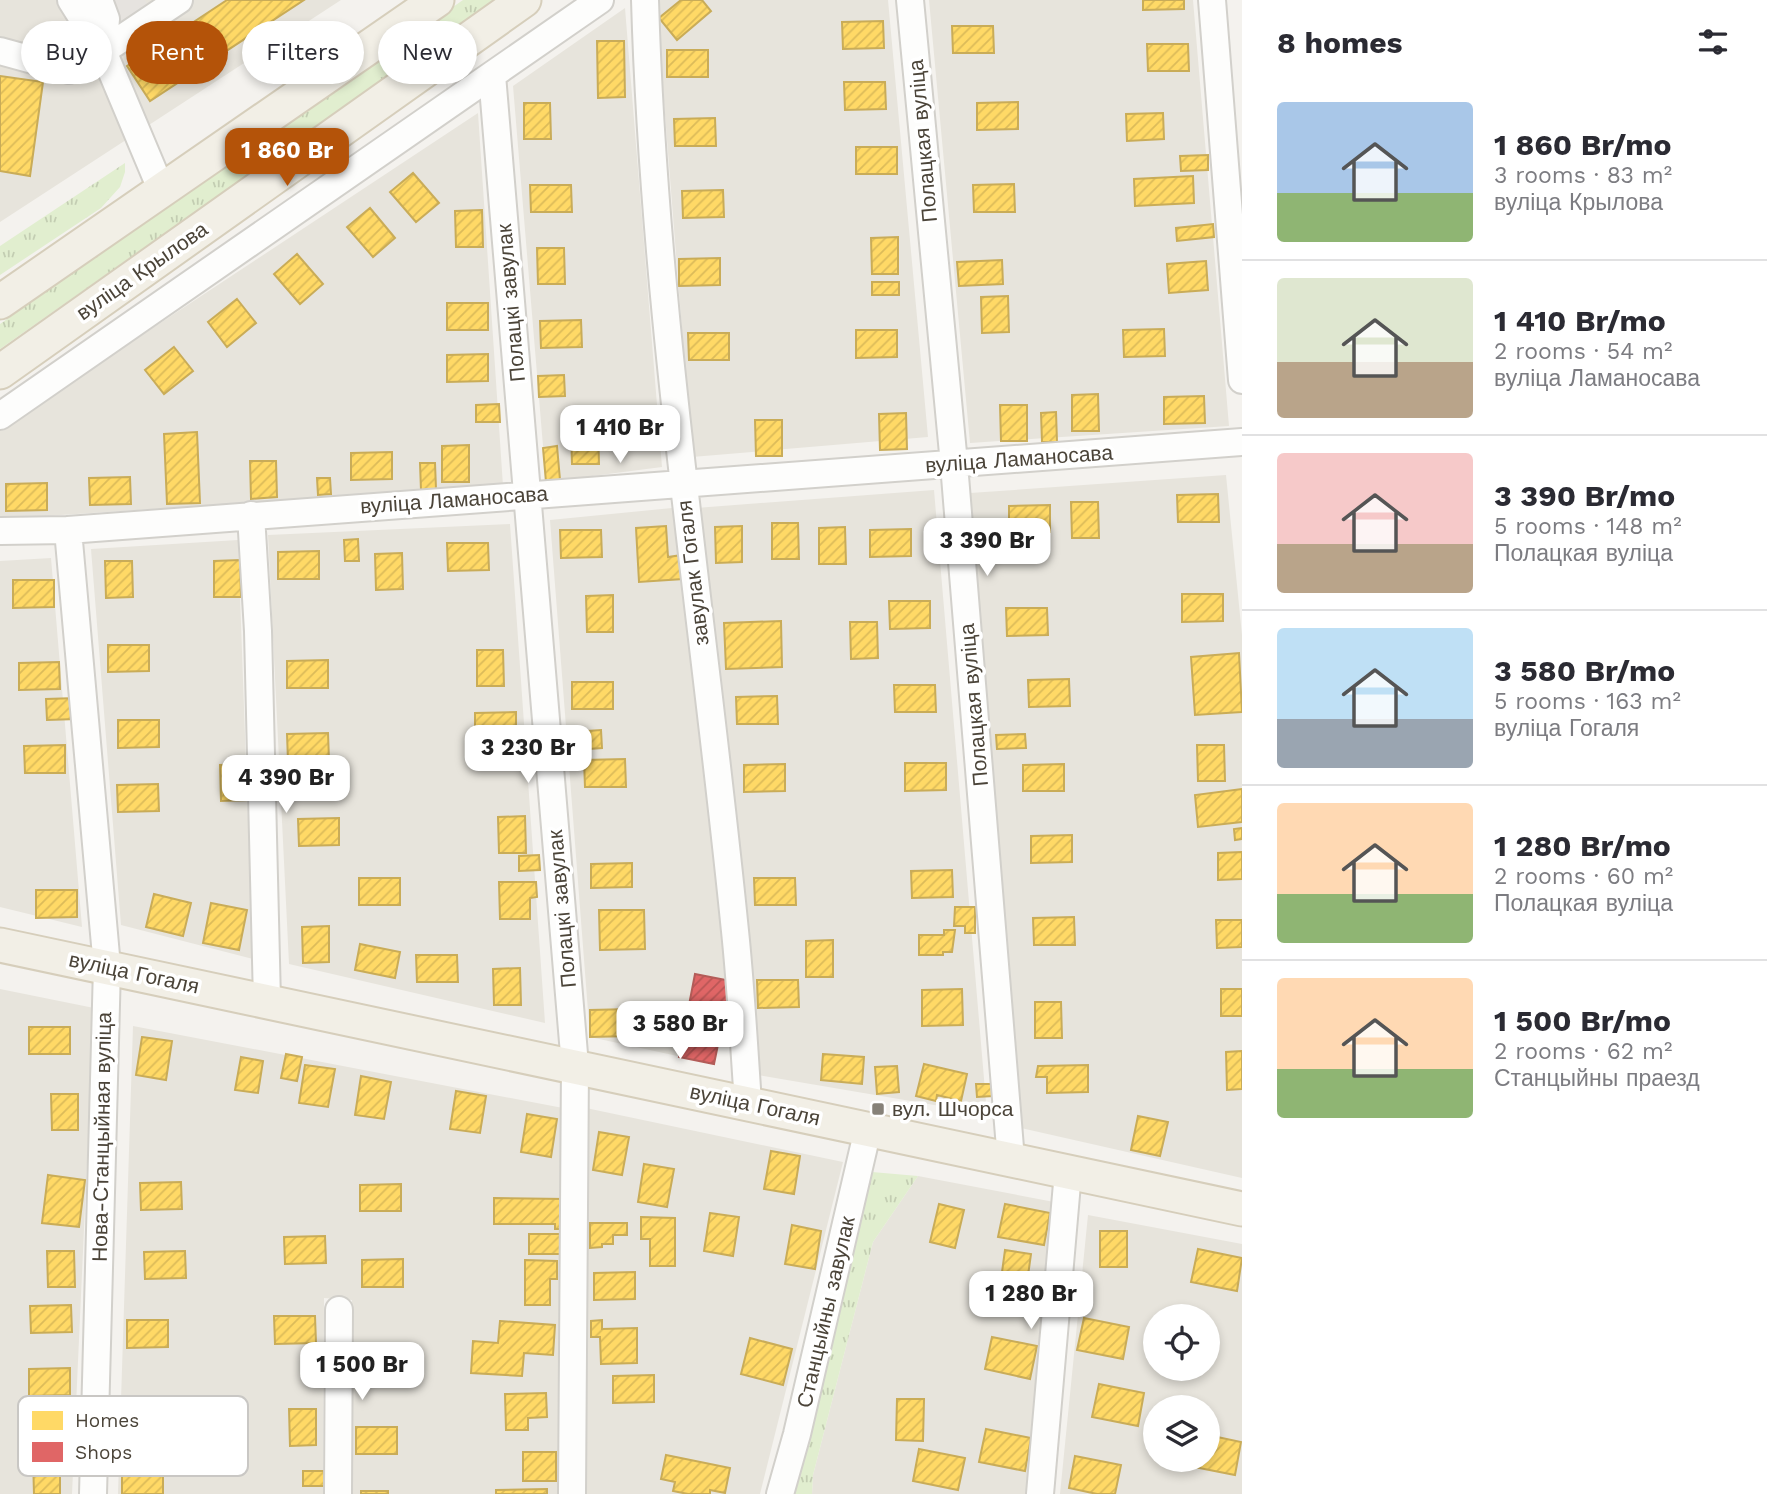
<!DOCTYPE html>
<meta charset="utf-8">
<style>
:root{--surface:#fff;--page:#f2f2f3;--text:#2b2b33;--muted:#7c7c81;--line:#e1e1e2;--accent:#b45309}
body{margin:0;font-family:"Work Sans",sans-serif;background:var(--page);color:var(--text);height:100vh;display:flex;flex-direction:column;font-size:26px;white-space:nowrap}
*{box-sizing:border-box;margin:0}
p{font-size:23px;color:var(--muted)}
.icon{flex:none;width:38px;height:38px;fill:none;stroke:currentColor;stroke-width:2;stroke-linecap:round;stroke-linejoin:round}
.map{position:relative;flex:1;overflow:hidden}
.sheet{display:flex;flex-direction:column;background:var(--surface);width:525px}
.sheet>*{flex:none}
.hud{position:absolute;left:21px;top:21px;width:665px;height:63px;display:flex;gap:14px}
.fabs{position:absolute;left:1143px;top:1304px;display:grid;gap:14px}
.fabs a{display:grid;place-items:center;width:77px;height:77px;border-radius:50%;background:var(--surface);box-shadow:0 4px 10px #0003;font-size:35px}
.price{position:absolute;translate:-50% -60px;padding:0 16px;border-radius:14px;background:#fff;color:#222;font-size:23px;line-height:46px;filter:drop-shadow(0 2px 4px #0008)}
.price::after{content:'';position:absolute;left:50%;top:42px;width:21px;height:16px;margin-left:-10px;background:inherit;clip-path:polygon(0 0,100% 0,50% 100%)}
.price.current{background:var(--accent);color:#fff}
ul{padding:0;list-style:none}
li{display:flex;align-items:center;gap:21px;height:175px;padding:0 35px}
li+li{border-top:2px solid var(--line)}
li span{display:grid;place-items:center;flex:none;width:196px;height:140px;border-radius:7px;color:#555}
li>.icon{margin-inline-start:auto}
span .icon{width:84px;height:84px;fill:#fffc;stroke-width:1}
li b{font-size:30px}
h2{display:flex;justify-content:space-between;align-items:center;height:84px;padding:0 35px;font-size:30px}
.tag{padding:0 24px;border-radius:32px;background:var(--surface);box-shadow:0 4px 10px #0003;font-size:24px;line-height:63px}
.tag.current{background:var(--accent);color:#fff}
main{display:flex;flex:1;min-height:0}
.map>svg:first-child{display:block}
.residential{fill:#e7e4dc;fill-rule:evenodd}
.grass{fill:url(#grass-tufts)}
.parking{fill:#e6e3df}
.homes{fill:url(#homes-hatch);stroke:#c9ac58;stroke-width:2}
.shops{fill:url(#shops-hatch);stroke:#b35c58;stroke-width:2}
.lines{fill:none;stroke-linecap:round;stroke-linejoin:round}
.minor-casing{stroke:#d2d0cb;stroke-width:30}
.major-casing{stroke:#d6cebb;stroke-width:37}
.minor{stroke:#fdfdfc;stroke-width:26}
.major{stroke:#f2efe6;stroke-width:33}
.poi-dot{fill:#868178;stroke:#fff;stroke-width:2.5}
.labels{text-anchor:middle;stroke-width:7;stroke-linejoin:round;paint-order:stroke}
.street-label{font-size:21px;fill:#4b4439;stroke:#fff}
.poi-label{font-size:21px;fill:#4b4439;stroke:#fff;text-anchor:start}
.key{fill:#fff;stroke:#c9c7c4;stroke-width:2}
.key-label{font-size:19px;fill:#4b4439}
</style>
<main>
<div class="map">
<svg width="1242" height="1494" viewBox="0 0 1242 1494">
<defs>
<pattern id="grass-tufts" width="24" height="20" patternUnits="userSpaceOnUse" patternTransform="scale(1.75)"><rect width="24" height="20" fill="#e1eecf"/><path d="M3 7l-1-3M5 7V3M7 7l1-3M15 17l-1-3M17 17v-4M19 17l1-3" fill="none" stroke="#c3cdb2"/></pattern>
<pattern id="homes-hatch" width="6" height="6" patternUnits="userSpaceOnUse" patternTransform="scale(1.75)"><rect width="6" height="6" fill="#ffd966"/><path d="M-1 1l2-2M0 6l6-6M5 7l2-2" fill="none" stroke="#dcbb59"/></pattern>
<pattern id="shops-hatch" width="6" height="6" patternUnits="userSpaceOnUse" patternTransform="scale(1.75)"><rect width="6" height="6" fill="#e06666"/><path d="M-1 1l2-2M0 6l6-6M5 7l2-2" fill="none" stroke="#b85655"/></pattern>
</defs>
<rect width="100%" height="100%" fill="#f4f2ee"/>
<path class="residential" d="M0,0H341L0,222Z
M656,0H888L928,437L692,457Z
M929,0H1193L1229,426L970,443Z
M625,8L662,467L546,482L513,86Z
M478,113L503,486L0,519V429Z
M1226,475L1242,635V1178L1021,1128L970,493Z
M934,490L987,1114L758,1075L696,508Z
M672,508L731,981L714,1064L590,1037L550,520Z
M510,524L545,1023L289,964L268,535Z
M238,540L253,959L121,925L91,549Z
M51,558L82,927L0,907V561Z
M0,989L94,1008L72,1494H0Z
M133,1026L563,1108L558,1494H349L352,1300L324,1298L323,1494H118Z
M586,1108L843,1162L760,1494H585Z
M918,1176L1054,1202L1027,1494H812L813,1475L873,1242Z
M1088,1215L1242,1244V1494H1060ZM1155,1316H1208V1368H1155ZM1155,1407H1208V1460H1155Z"/>
<path class="grass" d="M463,0H497L0,349V324Z
M125,163V172L120,187L101,208L0,275V246Z
M872,1172L918,1176L873,1242L813,1475L812,1494H789Z"/>
<path class="parking" d="M82,0H145L147,4L107,38Z"/>
<path class="homes" d="M227,0H304L150,101L127,66Z
M681,0H702L711,11L677,40L659,18Z
M1143,0H1184V9L1143,10Z
M883,21L884,48L843,49L842,22Z
M952,26H993L994,53H953Z
M597,41H624L625,97L598,98Z
M1147,44H1188L1189,71H1148Z
M667,50H708V77H667Z
M0,76L43,82L30,176L0,171Z
M844,82H885L886,109L845,110Z
M1018,102V129L977,130V103Z
M524,103H550L551,139H524Z
M1163,113L1164,139L1127,141L1126,114Z
M715,118L716,146H675L674,119Z
M856,147H897V174H856Z
M1208,155V170L1181,171L1180,156Z
M413,173L439,203L416,222L390,192Z
M1193,176L1194,203L1135,206L1134,179Z
M1014,184L1015,212H974L973,185Z
M530,185H571L572,212H531Z
M723,190L724,217L683,218L682,191Z
M370,208L395,238L373,257L347,227Z
M482,210L483,247H456L455,211Z
M1213,224L1214,237L1177,241L1176,228Z
M898,237V274H872L871,238Z
M537,248H564L565,284H538Z
M297,254L323,284L300,304L274,274Z
M720,258V285L679,286V259Z
M1002,260L1003,284L959,286L957,262Z
M1206,261L1208,290L1169,293L1167,264Z
M872,282H899V295H872Z
M1008,296L1009,332L982,333L981,297Z
M237,299L256,323L227,347L208,322Z
M447,303H488V330H447Z
M581,320L582,347L541,348L540,321Z
M1164,329L1165,356L1124,357L1123,330Z
M856,330H897V357L856,358Z
M688,333H729V360H689Z
M174,347L193,371L164,394L145,370Z
M488,354V381L447,382V355Z
M564,375L565,396L539,397L538,376Z
M1098,394L1099,431H1072V395Z
M1204,396L1205,423L1164,424V397Z
M499,404L500,422H476V405Z
M1000,405H1027V441H1001Z
M1056,412L1057,442H1042L1041,413Z
M906,413L907,449L880,450L879,414Z
M755,420H782V456H756Z
M598,427L599,464H572L571,428Z
M197,432L200,503L167,504L164,434Z
M469,445V482H442V446Z
M557,446L560,480L546,482L543,448Z
M392,452V479L351,480V453Z
M250,461H276L277,497L251,499Z
M420,463H435L436,489L421,490Z
M130,477L131,504L90,505L89,478Z
M317,478H330L331,494L318,495Z
M47,483V510L6,511V484Z
M1218,494L1219,522H1178L1177,495Z
M1071,502H1098L1099,538H1072Z
M1050,505V532L1009,533V506Z
M772,523H798L799,559H772Z
M666,526L668,557L682,555L683,579L639,582L636,528Z
M742,526V562L716,563L715,527Z
M845,527L846,564H819V528Z
M911,529V556L870,557V530Z
M560,530H601L602,557L561,558Z
M358,539L359,561H345L344,540Z
M447,543H488L489,570L448,571Z
M319,551V579H278V552Z
M402,553L403,589L376,590L375,554Z
M240,560L241,597H214V561Z
M105,561H132L133,597L106,598Z
M13,580H54V607L13,608Z
M1182,594H1223V621L1182,622Z
M613,595V632H587L586,596Z
M889,601H930V628L890,629Z
M1006,608H1047L1048,635L1007,636Z
M781,621L782,667L726,669L724,623Z
M850,622H877L878,658L851,659Z
M108,645H149V671L108,672Z
M477,650H503L504,686H477Z
M1239,653L1242,712L1195,715L1191,657Z
M328,660V688H287V661Z
M59,662L60,689L19,690V663Z
M1069,679L1070,706L1029,707L1028,680Z
M572,682H613V709H572Z
M894,685H935L936,712H895Z
M777,696L778,724H737L736,697Z
M76,698L77,719L47,720L46,699Z
M516,712V740H475V713Z
M118,720H159V747L118,748Z
M601,730L602,748L575,750L573,732Z
M328,733L329,760L288,761L287,734Z
M1025,734L1026,748L997,749L996,735Z
M65,745V773H25L24,746Z
M1197,745H1224L1225,781H1198Z
M625,759L626,787H585L584,760Z
M905,763H946V790L905,791Z
M247,764L248,800L221,801L220,765Z
M785,764V791L744,792V765Z
M1064,764V791H1023V765Z
M158,784L159,811L118,812L117,785Z
M1242,789V822L1198,827L1195,795Z
M525,816L526,853H499L498,817Z
M339,818V845L299,846L298,819Z
M1242,828V839L1235,840L1234,829Z
M1072,835V862L1031,863V836Z
M1242,852V879L1218,880V853Z
M539,855L540,870L519,871V856Z
M632,863V887L591,888V864Z
M952,870L953,897L912,898L911,871Z
M359,878H400V905H359Z
M754,878H795L796,905H755Z
M499,882H536L537,897L530,898V919H500Z
M36,890H77V917L36,918Z
M154,894L191,903L183,936L146,927Z
M211,903L247,910L239,950L203,943Z
M955,907H975V933H965V926H954Z
M599,910H644L645,949L600,950Z
M1074,917L1075,945H1034L1033,918Z
M1216,920H1242V947L1217,948Z
M329,926V962L303,963L302,927Z
M944,930H955L952,952H943V955H919V935H944Z
M833,940V977H806V941Z
M360,944L400,952L395,978L355,970Z
M416,955H457L458,982H417Z
M520,968L521,1005H494L493,969Z
M757,980H798L799,1007L758,1008Z
M962,989L963,1025L922,1026V990Z
M1221,989H1242V1016H1221Z
M1035,1002H1061L1062,1038H1035Z
M631,1009V1036L590,1037V1010Z
M29,1027H70V1054H29Z
M142,1037L172,1041L166,1080L136,1075Z
M1242,1051V1089L1227,1090L1226,1052Z
M286,1054L302,1057L297,1081L281,1078Z
M823,1054L864,1057L862,1084L821,1080Z
M241,1057L263,1061L258,1093L235,1090Z
M924,1064L967,1074L961,1101L937,1095L936,1101L916,1096Z
M305,1065L335,1069L328,1107L299,1103Z
M1088,1065V1092L1047,1093V1077H1036L1038,1066Z
M897,1066L899,1092L877,1094L875,1067Z
M361,1076L391,1082L384,1119L355,1115Z
M976,1084H992L993,1096L977,1097Z
M456,1091L486,1096L480,1133L450,1129Z
M51,1094H78V1130H52Z
M527,1114L557,1119L551,1157L521,1152Z
M1138,1116L1168,1122L1160,1156L1131,1150Z
M599,1132L629,1137L622,1175L593,1170Z
M771,1151L800,1156L794,1194L764,1189Z
M644,1164L674,1169L667,1207L638,1202Z
M48,1175L85,1180L79,1227L42,1223Z
M181,1182L182,1209L141,1210L140,1183Z
M401,1184V1211H360V1185Z
M494,1198L565,1199V1229H555V1224H494Z
M939,1204L964,1210L955,1248L930,1242Z
M1005,1204L1050,1213L1044,1245L998,1237Z
M710,1213L739,1217L733,1256L704,1251Z
M641,1217L675,1218V1266H650V1239H641Z
M590,1223H627V1235H613V1244H602V1247L590,1248Z
M792,1225L821,1231L815,1269L785,1264Z
M1100,1231H1127V1267H1100Z
M529,1234H565V1254H529Z
M325,1236L326,1263L285,1264L284,1237Z
M1198,1249L1242,1258L1237,1291L1191,1282Z
M1005,1250L1031,1254L1026,1290L1000,1287Z
M47,1251H74L75,1287H48Z
M185,1251L186,1278L145,1279L144,1252Z
M403,1259V1287H362V1260Z
M525,1260L557,1261V1279H550V1305H525Z
M635,1272V1299L594,1300V1273Z
M71,1305L72,1332L31,1333L30,1306Z
M274,1316H315L316,1343L275,1344Z
M1084,1318L1129,1327L1123,1359L1077,1350Z
M127,1320H168V1347L127,1348Z
M602,1320V1329L637,1328V1363L601,1364L600,1337H591V1321Z
M500,1321L555,1325L553,1355L524,1353L522,1376L471,1373L473,1341L498,1343Z
M992,1337L1037,1346L1030,1379L985,1369Z
M750,1338L792,1349L783,1385L741,1374Z
M359,1343H400L401,1370L359,1371Z
M70,1368V1395L29,1396V1369Z
M654,1375V1402L613,1403V1376Z
M1099,1384L1144,1393L1138,1426L1092,1417Z
M546,1393L547,1417L528,1418V1430H506L505,1394Z
M897,1399H924L923,1441L896,1440Z
M289,1409H316V1445L290,1446Z
M356,1427H397V1454H356Z
M986,1429L1031,1438L1025,1471L979,1462Z
M1208,1435L1241,1442L1235,1475L1189,1466L1190,1460H1208Z
M919,1449L965,1458L958,1490L913,1481Z
M523,1452H556V1481H523Z
M666,1455L730,1468L725,1493L710,1490V1494H688L673,1491L675,1482L661,1479Z
M1075,1456L1121,1465L1115,1494H1097L1069,1488Z
M33,1458H60V1494H34Z
M303,1471H324V1486H303Z
M163,1475V1494H122V1476Z
M547,1489V1494H496V1490Z
M361,1491H388V1494H361Z"/>
<path class="shops" d="M695,974L731,981L714,1064L679,1057Z"/>
<g class="lines">
<defs>
<path id="minor" d="M71,0L103,51L161,189
M99,0L106,19L103,51
M645,0C654,312 704,621 735,931C741,988 744,1046 748,1103
M910,0L954,464L1011,1160
M1212,0L1242,380
M0,51L69,70L103,51L179,0
M492,75L575,1066L572,1494
M0,416L600,0
M251,515L258,631L267,1001
M68,530L107,967L93,1494
M0,531L68,530L1242,442
M338,1494L339,1310
M780,1494L797,1434L868,1129
M1040,1494L1068,1172"/>
<path id="major" d="M0,302L437,0
M0,372L524,0
M0,945L1242,1209"/>
</defs>
<use href="#minor" class="minor-casing"/>
<use href="#major" class="major-casing"/>
<use href="#minor" class="minor"/>
<use href="#major" class="major"/>
</g>
<rect class="poi-dot" x="871" y="1102" width="14" height="14" rx="3.5"/>
<g class="labels">
<g class="street-label">
<text transform="translate(923 141) rotate(-95)" y="7">Полацкая вуліца</text>
<text transform="translate(142 271) rotate(-35)" y="7">вуліца Крылова</text>
<text transform="translate(511 303) rotate(-95)" y="7">Полацкі завулак</text>
<text transform="translate(1019 459) rotate(-4)" y="7">вуліца Ламаносава</text>
<text transform="translate(454 500) rotate(-4)" y="7">вуліца Ламаносава</text>
<text transform="translate(693 573) rotate(-97)" y="7">завулак Гогаля</text>
<text transform="translate(974 705) rotate(-95)" y="7">Полацкая вуліца</text>
<text transform="translate(562 909) rotate(-95)" y="7">Полацкі завулак</text>
<text transform="translate(134 973) rotate(12)" y="7">вуліца Гогаля</text>
<text transform="translate(755 1105) rotate(12)" y="7">вуліца Гогаля</text>
<text transform="translate(102 1137) rotate(-89)" y="7">Нова-Станцыйная вуліца</text>
<text transform="translate(826 1312) rotate(-77)" y="7">Станцыйны завулак</text>
</g>
<g class="poi-label">
<text x="892" y="1116">вул. Шчорса</text>
</g>
</g>
<rect x="18" y="1396" width="230" height="80" rx="10" class="key"/>
<rect x="32" y="1411" width="31" height="19" fill="#ffd966"/>
<rect x="32" y="1442" width="31" height="20" fill="#e06666"/>
<g class="key-label">
<text x="75" y="1427">Homes</text>
<text x="75" y="1459">Shops</text>
</g>
</svg>
<div class="fabs">
<a><svg class="icon" aria-label="locate" viewBox="0 0 24 24"><circle cx="12" cy="12" r="6"/><path d="M12 2v4M12 18v4M2 12h4M18 12h4"/></svg></a>
<a><svg class="icon" aria-label="layers" viewBox="0 0 24 24"><path d="M12 4l9 5-9 5-9-5zM3 14l9 5 9-5"/></svg></a>
</div>
<b class="price current" style="left:287px;top:188px">1 860 Br</b>
<b class="price" style="left:620px;top:465px">1 410 Br</b>
<b class="price" style="left:987px;top:578px">3 390 Br</b>
<b class="price" style="left:528px;top:785px">3 230 Br</b>
<b class="price" style="left:286px;top:815px">4 390 Br</b>
<b class="price" style="left:680px;top:1061px">3 580 Br</b>
<b class="price" style="left:1031px;top:1331px">1 280 Br</b>
<b class="price" style="left:362px;top:1402px">1 500 Br</b>
<div class="hud">
<a class="tag">Buy</a>
<a class="tag current">Rent</a>
<a class="tag">Filters</a>
<a class="tag">New</a>
</div>
</div>
<section class="sheet">
<h2>8 homes<svg class="icon" aria-label="filters" viewBox="0 0 24 24"><path d="M4 7h16M4 17h16"/><circle cx="9" cy="7" r="2"/><circle cx="15" cy="17" r="2"/></svg></h2>
<ul>
<li><span style="background:linear-gradient(#a9c7e8 65%,#8fb573 0)"><svg class="icon" aria-label="home" viewBox="0 0 24 24"><path d="M3 11l9-7 9 7M6 9v11h12V9"/></svg></span><div><b>1 860 Br/mo</b><p>3 rooms · 83 m²</p><p>вуліца Крылова</p></div></li>
<li><span style="background:linear-gradient(#dfe7d0 60%,#b9a48a 0)"><svg class="icon" aria-label="home" viewBox="0 0 24 24"><path d="M3 11l9-7 9 7M6 9v11h12V9"/></svg></span><div><b>1 410 Br/mo</b><p>2 rooms · 54 m²</p><p>вуліца Ламаносава</p></div></li>
<li><span style="background:linear-gradient(#f6c9c9 65%,#b9a48a 0)"><svg class="icon" aria-label="home" viewBox="0 0 24 24"><path d="M3 11l9-7 9 7M6 9v11h12V9"/></svg></span><div><b>3 390 Br/mo</b><p>5 rooms · 148 m²</p><p>Полацкая вуліца</p></div></li>
<li><span style="background:linear-gradient(#bfe0f5 65%,#9aa5b1 0)"><svg class="icon" aria-label="home" viewBox="0 0 24 24"><path d="M3 11l9-7 9 7M6 9v11h12V9"/></svg></span><div><b>3 580 Br/mo</b><p>5 rooms · 163 m²</p><p>вуліца Гогаля</p></div></li>
<li><span style="background:linear-gradient(#ffd9b3 65%,#8fb573 0)"><svg class="icon" aria-label="home" viewBox="0 0 24 24"><path d="M3 11l9-7 9 7M6 9v11h12V9"/></svg></span><div><b>1 280 Br/mo</b><p>2 rooms · 60 m²</p><p>Полацкая вуліца</p></div></li>
<li><span style="background:linear-gradient(#ffd9b3 65%,#8fb573 0)"><svg class="icon" aria-label="home" viewBox="0 0 24 24"><path d="M3 11l9-7 9 7M6 9v11h12V9"/></svg></span><div><b>1 500 Br/mo</b><p>2 rooms · 62 m²</p><p>Станцыйны праезд</p></div></li>
</ul>
</section>
</main>
